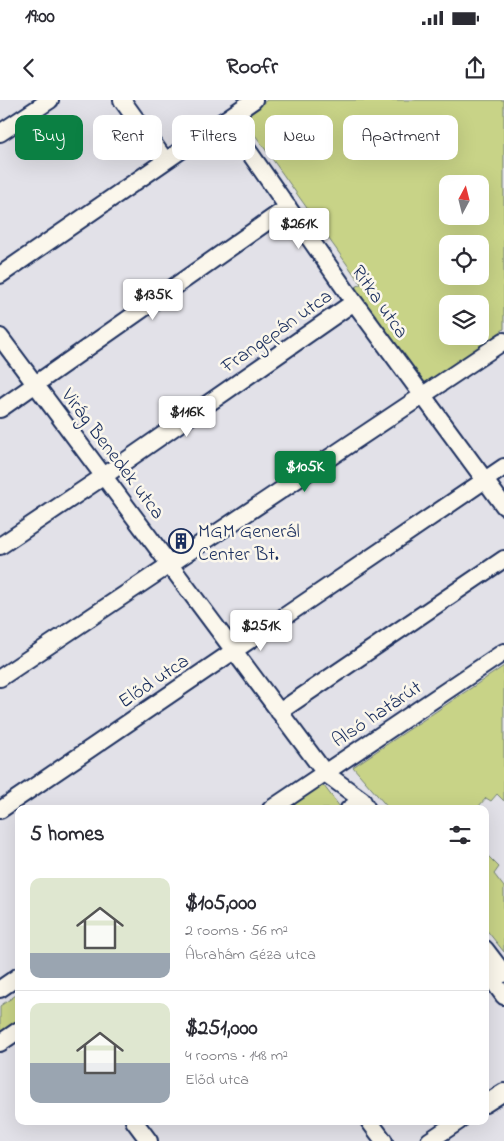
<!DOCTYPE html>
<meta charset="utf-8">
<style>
:root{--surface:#fff;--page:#f7f7f7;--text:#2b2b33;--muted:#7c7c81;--line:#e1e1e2;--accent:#0b8043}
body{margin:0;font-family:"Indie Flower",sans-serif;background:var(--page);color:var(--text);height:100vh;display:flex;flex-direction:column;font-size:19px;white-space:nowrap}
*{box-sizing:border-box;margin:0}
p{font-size:16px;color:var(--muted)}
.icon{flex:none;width:28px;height:28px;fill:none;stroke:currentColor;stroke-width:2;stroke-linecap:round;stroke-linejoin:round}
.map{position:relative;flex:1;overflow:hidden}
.sheet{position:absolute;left:15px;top:705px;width:474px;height:320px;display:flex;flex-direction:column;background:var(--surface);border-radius:10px;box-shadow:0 5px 20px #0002}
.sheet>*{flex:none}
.hud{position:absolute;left:15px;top:15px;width:475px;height:45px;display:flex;gap:10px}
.needle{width:32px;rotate:7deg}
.controls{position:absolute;left:439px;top:75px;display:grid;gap:10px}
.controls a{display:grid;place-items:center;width:50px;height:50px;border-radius:10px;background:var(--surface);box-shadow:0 5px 20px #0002;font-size:25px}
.price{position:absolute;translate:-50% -42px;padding:0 11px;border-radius:5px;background:#fff;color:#222;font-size:16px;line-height:32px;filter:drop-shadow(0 1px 2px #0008)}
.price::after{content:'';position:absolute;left:50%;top:30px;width:15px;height:11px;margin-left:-8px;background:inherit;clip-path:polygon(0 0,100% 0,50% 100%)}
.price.active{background:var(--accent);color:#fff}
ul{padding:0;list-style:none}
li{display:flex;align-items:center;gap:15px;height:125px;padding:0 15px}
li+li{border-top:1px solid var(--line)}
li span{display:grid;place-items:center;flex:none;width:140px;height:100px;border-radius:10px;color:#555}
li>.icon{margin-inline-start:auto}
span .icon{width:60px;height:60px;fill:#fffc;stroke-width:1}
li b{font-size:21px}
h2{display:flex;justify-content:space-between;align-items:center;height:60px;padding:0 15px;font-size:21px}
.pill{padding:0 18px;border-radius:10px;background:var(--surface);box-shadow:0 5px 20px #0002;font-size:18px;line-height:45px}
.pill.active{background:var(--accent);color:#fff}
.status{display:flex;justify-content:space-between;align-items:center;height:35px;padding:0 25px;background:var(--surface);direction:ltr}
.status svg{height:14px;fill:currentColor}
header{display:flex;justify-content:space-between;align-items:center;height:65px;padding:0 15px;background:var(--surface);font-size:22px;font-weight:800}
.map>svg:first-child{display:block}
.green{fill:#c8d387;stroke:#728172;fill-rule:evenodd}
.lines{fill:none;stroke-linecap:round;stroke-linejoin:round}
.minor-casing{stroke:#1b2f5e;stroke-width:20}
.minor{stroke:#fbf7ec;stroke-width:16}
.labels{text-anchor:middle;stroke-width:5;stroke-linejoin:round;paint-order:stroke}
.street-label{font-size:20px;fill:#1b2f5e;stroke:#fbf7ec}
.poi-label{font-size:20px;fill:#1b2f5e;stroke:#fbf7ec;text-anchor:start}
</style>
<div class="status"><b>19:00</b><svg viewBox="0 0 49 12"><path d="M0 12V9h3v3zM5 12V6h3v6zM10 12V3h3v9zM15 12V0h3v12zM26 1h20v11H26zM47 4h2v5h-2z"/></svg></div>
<header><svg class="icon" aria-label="back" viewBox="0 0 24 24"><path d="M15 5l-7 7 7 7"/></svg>Roofr<svg class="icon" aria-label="share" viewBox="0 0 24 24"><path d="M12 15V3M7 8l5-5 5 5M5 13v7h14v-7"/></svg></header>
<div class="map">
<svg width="504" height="1041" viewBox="0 0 504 1041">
<rect width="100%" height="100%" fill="#e2e1e8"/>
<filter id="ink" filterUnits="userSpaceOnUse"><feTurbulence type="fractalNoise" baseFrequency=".02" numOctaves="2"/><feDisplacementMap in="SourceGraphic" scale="10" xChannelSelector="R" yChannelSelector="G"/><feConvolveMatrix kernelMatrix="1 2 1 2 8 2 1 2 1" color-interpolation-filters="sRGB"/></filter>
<g filter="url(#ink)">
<path class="green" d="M267,0H504V229L425,286L354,188L361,184L243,18ZM448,84H480V116H448ZM448,144H480V176H448ZM448,204H480V236H448Z
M504,566V701L497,694L491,701L486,698L479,706L482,709H389L353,667Z
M324,686L340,707L339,709H285L316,687Z
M485,753L499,767L494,774L504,787V852L485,828Z
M19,893V928L0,941V906Z"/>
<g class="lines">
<defs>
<path id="minor" d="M122,0L165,60
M226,19L354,202L504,406
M0,33L50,0
M0,175L254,0
M0,237L325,673L362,700L367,709
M0,309L288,107
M0,446L104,376L354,202
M0,578L504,241
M279,612L504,459
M271,709L504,552
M349,709L362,700
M0,710L504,367
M485,849L504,874
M485,870L504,896
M0,889L19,876
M0,943L19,930
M485,1004L504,992
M134,1021L149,1041
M369,1021L384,1041
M429,1041L459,1021"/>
</defs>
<use href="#minor" class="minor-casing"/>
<use href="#minor" class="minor"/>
</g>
</g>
<defs>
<symbol id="building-ring" viewBox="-11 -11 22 22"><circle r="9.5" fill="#fbf7ec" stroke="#1b2f5e" stroke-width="1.5"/><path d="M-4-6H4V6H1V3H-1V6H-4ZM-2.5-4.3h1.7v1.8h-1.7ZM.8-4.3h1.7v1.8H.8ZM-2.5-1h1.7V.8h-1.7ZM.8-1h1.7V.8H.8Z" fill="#1b2f5e"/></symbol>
</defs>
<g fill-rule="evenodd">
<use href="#building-ring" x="167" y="427" width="28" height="28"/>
</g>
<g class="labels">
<g class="street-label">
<text transform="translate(381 201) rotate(55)" y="7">Ritka utca</text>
<text transform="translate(276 230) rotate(-35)" y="7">Frangepán utca</text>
<text transform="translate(114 353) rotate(53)" y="7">Virág Benedek utca</text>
<text transform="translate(153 580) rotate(-34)" y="7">Előd utca</text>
<text transform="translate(376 613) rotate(-34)" y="7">Alsó határút</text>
</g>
<g class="poi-label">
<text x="198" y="437">MGM Generál<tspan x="198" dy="23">Center Bt.</tspan></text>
</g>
</g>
</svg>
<div class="controls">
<a><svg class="needle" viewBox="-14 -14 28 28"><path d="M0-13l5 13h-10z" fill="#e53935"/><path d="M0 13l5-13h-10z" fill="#7c7c81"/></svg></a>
<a><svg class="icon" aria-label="locate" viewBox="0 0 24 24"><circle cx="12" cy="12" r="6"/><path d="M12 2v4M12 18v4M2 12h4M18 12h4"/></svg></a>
<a><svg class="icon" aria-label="layers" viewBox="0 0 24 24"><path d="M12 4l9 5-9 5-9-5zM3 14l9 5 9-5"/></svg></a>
</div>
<b class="price" style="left:299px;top:150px">$261K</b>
<b class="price" style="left:153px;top:221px">$135K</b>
<b class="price" style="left:187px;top:338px">$116K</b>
<b class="price active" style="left:305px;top:393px">$105K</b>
<b class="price" style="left:261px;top:552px">$251K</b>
<div class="hud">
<a class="pill active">Buy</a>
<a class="pill">Rent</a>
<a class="pill">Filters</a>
<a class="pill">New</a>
<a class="pill">Apartment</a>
</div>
<section class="sheet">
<h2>5 homes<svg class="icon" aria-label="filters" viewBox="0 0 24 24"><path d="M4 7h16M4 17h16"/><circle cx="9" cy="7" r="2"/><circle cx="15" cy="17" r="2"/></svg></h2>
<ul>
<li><span style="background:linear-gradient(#dfe7d0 75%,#9aa5b1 0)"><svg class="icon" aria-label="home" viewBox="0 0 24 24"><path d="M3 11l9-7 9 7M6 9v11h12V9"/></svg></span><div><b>$105,000</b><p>2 rooms · 56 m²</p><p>Ábrahám Géza utca</p></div></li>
<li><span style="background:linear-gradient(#dfe7d0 60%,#9aa5b1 0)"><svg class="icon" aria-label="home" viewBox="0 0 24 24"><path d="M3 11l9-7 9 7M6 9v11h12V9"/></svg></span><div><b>$251,000</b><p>4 rooms · 148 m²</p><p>Előd utca</p></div></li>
</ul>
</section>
</div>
